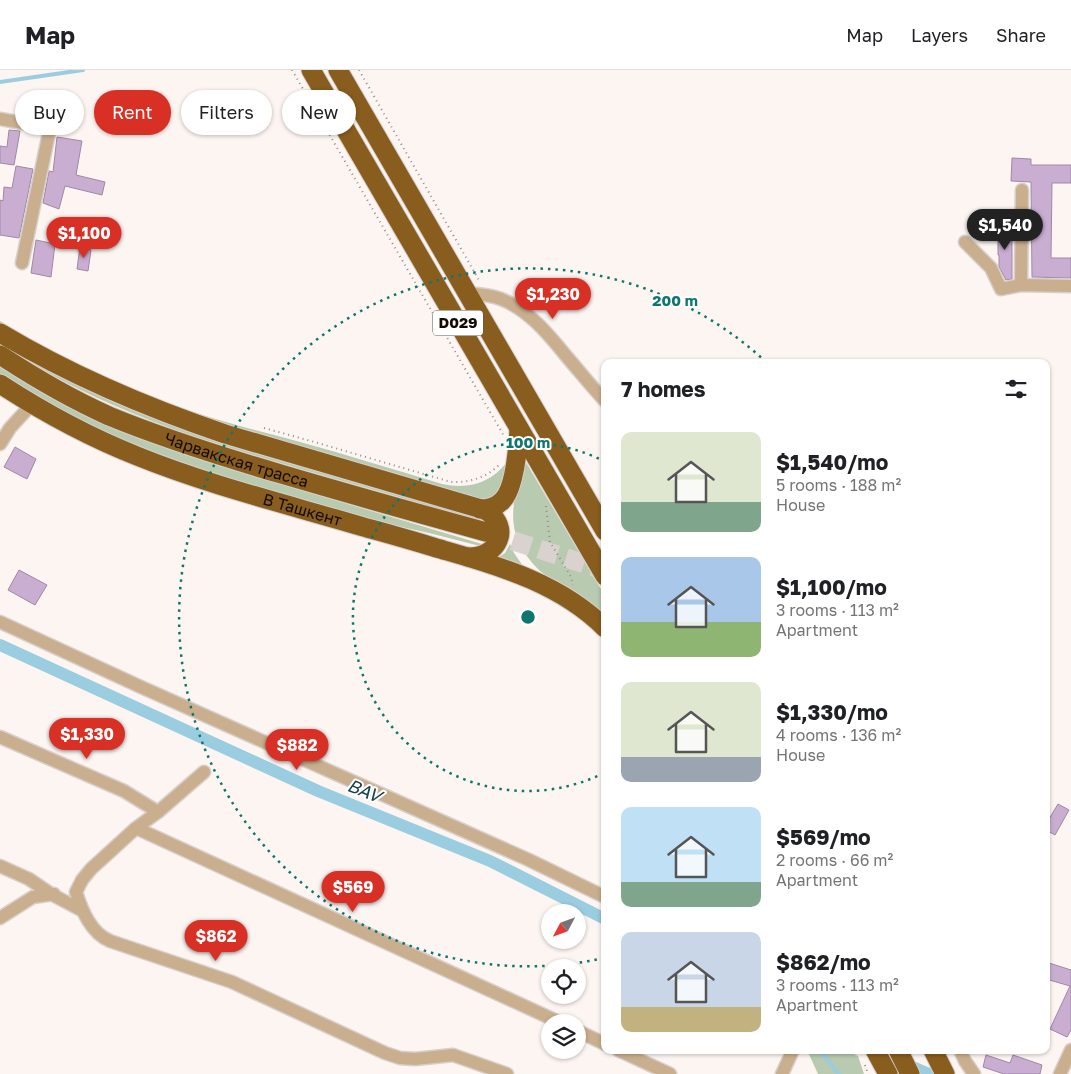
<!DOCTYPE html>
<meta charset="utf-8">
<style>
:root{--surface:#fff;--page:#f6f6f6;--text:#202124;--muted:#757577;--line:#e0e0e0;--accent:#d93025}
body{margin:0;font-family:"Golos Text",sans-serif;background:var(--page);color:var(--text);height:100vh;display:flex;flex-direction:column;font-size:19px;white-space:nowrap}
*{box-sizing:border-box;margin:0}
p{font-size:16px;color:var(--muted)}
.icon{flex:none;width:28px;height:28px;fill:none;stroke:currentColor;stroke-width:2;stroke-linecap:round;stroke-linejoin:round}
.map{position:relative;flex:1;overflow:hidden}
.details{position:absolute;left:601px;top:289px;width:449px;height:695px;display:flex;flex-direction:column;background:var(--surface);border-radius:10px;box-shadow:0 1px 4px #0004}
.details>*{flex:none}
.hud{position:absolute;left:15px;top:20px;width:475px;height:45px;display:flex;gap:10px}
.needle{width:32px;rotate:229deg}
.fabs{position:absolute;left:541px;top:834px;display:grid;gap:10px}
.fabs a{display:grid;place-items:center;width:45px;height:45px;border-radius:50%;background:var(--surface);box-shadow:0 1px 4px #0004;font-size:25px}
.price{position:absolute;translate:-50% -42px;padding:0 11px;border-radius:18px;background:var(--accent);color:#fff;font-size:16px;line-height:32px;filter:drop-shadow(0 1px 2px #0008)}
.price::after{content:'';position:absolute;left:50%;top:30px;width:15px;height:11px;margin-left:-8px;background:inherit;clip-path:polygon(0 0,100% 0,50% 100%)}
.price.active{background:#222;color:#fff}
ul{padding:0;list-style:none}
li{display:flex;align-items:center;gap:15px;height:125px;padding:0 20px}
li span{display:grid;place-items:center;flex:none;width:140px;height:100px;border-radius:10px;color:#555}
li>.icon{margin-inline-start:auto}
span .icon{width:60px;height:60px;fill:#fffc;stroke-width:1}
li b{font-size:21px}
h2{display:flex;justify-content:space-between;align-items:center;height:60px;padding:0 20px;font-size:21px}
.chip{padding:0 18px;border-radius:22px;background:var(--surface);box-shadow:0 1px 4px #0004;font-size:18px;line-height:45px}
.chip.active{background:var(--accent);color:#fff}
header{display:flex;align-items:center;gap:30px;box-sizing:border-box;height:70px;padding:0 25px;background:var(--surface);border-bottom:1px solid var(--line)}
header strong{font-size:24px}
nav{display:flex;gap:28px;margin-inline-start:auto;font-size:18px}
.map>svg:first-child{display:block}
.green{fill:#b8cab0}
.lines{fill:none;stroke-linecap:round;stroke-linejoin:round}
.stream{stroke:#9acddf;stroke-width:4}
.canal{stroke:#9acddf;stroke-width:12}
.building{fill:#caaed2;stroke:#9e89a4}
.highway-tunnel{stroke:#d9d2ce;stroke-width:19;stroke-dasharray:19 9;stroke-linecap:butt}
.minor-casing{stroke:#d7cfcc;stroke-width:15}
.highway-casing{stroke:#d7cfcc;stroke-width:21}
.path{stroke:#948b87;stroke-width:2;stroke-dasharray:1 4;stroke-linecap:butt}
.minor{stroke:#c9af8e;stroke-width:12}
.highway{stroke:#885d1e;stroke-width:19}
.ring{fill:none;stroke:#0f766e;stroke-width:2.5;stroke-dasharray:2.5 5}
.labels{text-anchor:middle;stroke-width:4;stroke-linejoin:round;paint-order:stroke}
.shield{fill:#fff;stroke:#5b5450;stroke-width:1}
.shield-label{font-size:15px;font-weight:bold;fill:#150a05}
.street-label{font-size:16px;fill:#150a05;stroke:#fff}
.water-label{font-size:18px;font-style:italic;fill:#164350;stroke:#fff}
.centre{fill:#0f766e;stroke:#fff;stroke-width:2.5}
.ring-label{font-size:15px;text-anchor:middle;font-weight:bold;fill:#0f766e;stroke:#fff;stroke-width:4;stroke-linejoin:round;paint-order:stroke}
</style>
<header>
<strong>Map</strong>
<nav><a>Map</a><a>Layers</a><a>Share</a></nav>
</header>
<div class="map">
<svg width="1071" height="1004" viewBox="0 0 1071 1004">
<rect width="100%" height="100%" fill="#fcf5f2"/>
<path class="green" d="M0,251C59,286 123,319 188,340C225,353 263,362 300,372C348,385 395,400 442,414C470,420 495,412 510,387L502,422L490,432L186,343L94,304L0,254Z
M5,277L34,292L488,450L489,454C441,440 394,425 346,412C260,387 173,364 91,325C61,311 33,294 5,277Z
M0,294L125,361L171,379L227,398L482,474L480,476L429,463L362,448L221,407L152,383L82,352L0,305Z
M524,389L605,526V548L540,501C502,463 512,436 524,389Z
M510,474L514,483L523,496L525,500L496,489L505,483Z
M807,980H846L858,986L864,1004H818Z"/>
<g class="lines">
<path class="stream" d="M0,12L83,0
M823,980L824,986L839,1004"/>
<path class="canal" d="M0,575L318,721L490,791L605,849
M875,981L929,1004"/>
</g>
<path class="building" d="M9,60L20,61L14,95L0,93V76L7,77Z
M57,67L82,71L76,105L105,112L102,125L65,116L59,139L43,133L49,101L53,102Z
M1012,88L1031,89V95H1071V113H1052L1051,188H1071V208L1032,207L1031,112L1011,111Z
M16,96L33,99L19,168L0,165V130L3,131L4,117L12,118Z
M998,155L1012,156V209L1006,210L999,197V185H998Z
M36,170L55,174L51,207L31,203Z
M80,177L91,180L88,201L77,199Z
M15,377L36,389L27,409L4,397Z
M19,500L47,515L35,535L8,520Z
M1058,734L1069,740L1055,765L1046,760V754Z
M1046,892L1071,900V960L1067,967L1050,959L1070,916L1046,909Z
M986,985L1010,993L1013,985L1042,995L1040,1004H1004L983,997Z"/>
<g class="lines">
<path class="highway-tunnel" d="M486,462L594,497L605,501"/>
<defs>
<path id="minor" d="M0,49L50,58L22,193
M1022,120L1021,215L1071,216
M965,172L991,198L1001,219L1021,215
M467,223C479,224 490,225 501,229C529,240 549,265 567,287C580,302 592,317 605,331
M0,374L10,358L32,334
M0,552L141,617L529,790L605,827
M0,667L124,721L158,742
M204,702L158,742L136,758L91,799L82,810L76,822C82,841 91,863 110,871L232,912L385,983L400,988L415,989L453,985L507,1004
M136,758L559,952
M0,796L29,809L51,824L83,841
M0,848L33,827L54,824
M578,961L605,974
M618,980L670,1004
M960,980L965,991L974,1004
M782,1004L793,980
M1060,1004L1071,980"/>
<g id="highway">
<path d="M311,0L605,506"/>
<path d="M338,0L605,461"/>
<path d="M0,263C72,306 145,337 225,364L485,440C513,457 498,488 468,487"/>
<path id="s1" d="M0,285C35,308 71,329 109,346C165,369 223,387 281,404C349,424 417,443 486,462"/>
<path id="s2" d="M0,314C43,342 89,367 137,386C211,416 290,435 367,458C394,465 420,473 447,481C503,497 562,515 605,558"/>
<path d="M480,439C488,439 496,437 502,431C515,419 518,376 519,359"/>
<path d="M875,980L888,1004"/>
<path d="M898,980L910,1004"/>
<path d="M933,980L945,1004"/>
</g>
</defs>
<use href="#minor" class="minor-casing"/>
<use href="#highway" class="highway-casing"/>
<path class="path" d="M292,0L504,366
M359,0L480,212
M264,358L311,371L451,412C468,413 486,408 499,395
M546,436L550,472L571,507L573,515
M865,995L868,1004"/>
<use href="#minor" class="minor"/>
<use href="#highway" class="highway"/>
</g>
<g class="ring">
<path d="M604 703A174 174 0 1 1 604 391"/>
<path d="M604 888A349 349 0 1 1 766 292"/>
</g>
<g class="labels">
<rect class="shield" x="433" y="240.5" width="50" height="25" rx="4"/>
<g class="shield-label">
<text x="458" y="258">D029</text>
</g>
<g class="street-label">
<text dy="6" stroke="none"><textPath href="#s1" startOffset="260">Чарвакская трасса</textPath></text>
<text dy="6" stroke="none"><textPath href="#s2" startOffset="329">В Ташкент</textPath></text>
</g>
<g class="water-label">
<text transform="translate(364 721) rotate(22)" y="6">BAV</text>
</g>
</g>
<circle cx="528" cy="547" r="8" class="centre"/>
<g class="ring-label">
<text x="675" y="236">200 m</text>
<text x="528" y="378">100 m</text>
</g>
</svg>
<div class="fabs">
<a><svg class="needle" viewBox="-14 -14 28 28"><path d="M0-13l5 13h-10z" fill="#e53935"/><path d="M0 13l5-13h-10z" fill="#757577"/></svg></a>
<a><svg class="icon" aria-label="locate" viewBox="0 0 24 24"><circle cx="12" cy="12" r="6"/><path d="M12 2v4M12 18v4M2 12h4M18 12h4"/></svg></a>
<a><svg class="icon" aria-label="layers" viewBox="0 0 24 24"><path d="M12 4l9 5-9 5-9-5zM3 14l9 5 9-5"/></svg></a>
</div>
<b class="price active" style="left:1005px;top:181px">$1,540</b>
<b class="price" style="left:84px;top:189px">$1,100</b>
<b class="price" style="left:553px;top:250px">$1,230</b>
<b class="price" style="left:87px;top:690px">$1,330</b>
<b class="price" style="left:297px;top:701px">$882</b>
<b class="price" style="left:353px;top:843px">$569</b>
<b class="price" style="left:216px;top:892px">$862</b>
<div class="hud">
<a class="chip">Buy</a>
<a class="chip active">Rent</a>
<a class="chip">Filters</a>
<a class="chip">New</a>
</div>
<section class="details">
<h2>7 homes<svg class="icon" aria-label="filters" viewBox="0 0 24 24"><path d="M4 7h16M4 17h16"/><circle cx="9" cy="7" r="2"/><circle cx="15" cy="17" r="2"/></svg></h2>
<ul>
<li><span style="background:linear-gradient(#dfe7d0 70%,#7fa58c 0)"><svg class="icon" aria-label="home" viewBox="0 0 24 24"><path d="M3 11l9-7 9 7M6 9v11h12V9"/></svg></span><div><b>$1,540/mo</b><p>5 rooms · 188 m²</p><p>House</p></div></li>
<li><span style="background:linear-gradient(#a9c7e8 65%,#8fb573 0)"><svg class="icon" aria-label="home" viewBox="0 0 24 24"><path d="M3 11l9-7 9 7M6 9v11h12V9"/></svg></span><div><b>$1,100/mo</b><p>3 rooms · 113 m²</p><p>Apartment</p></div></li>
<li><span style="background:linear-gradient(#dfe7d0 75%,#9aa5b1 0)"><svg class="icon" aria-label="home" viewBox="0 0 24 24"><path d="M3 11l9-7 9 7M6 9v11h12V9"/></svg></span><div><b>$1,330/mo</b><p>4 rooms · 136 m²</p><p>House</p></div></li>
<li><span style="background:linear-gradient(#bfe0f5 75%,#7fa58c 0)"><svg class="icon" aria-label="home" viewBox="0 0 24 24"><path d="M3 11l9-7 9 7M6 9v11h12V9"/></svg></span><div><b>$569/mo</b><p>2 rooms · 66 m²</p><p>Apartment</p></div></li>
<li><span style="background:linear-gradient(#c9d6e8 75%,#c2b280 0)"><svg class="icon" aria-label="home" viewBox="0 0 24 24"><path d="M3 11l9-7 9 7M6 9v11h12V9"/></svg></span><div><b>$862/mo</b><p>3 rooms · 113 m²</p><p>Apartment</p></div></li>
</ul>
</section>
</div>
